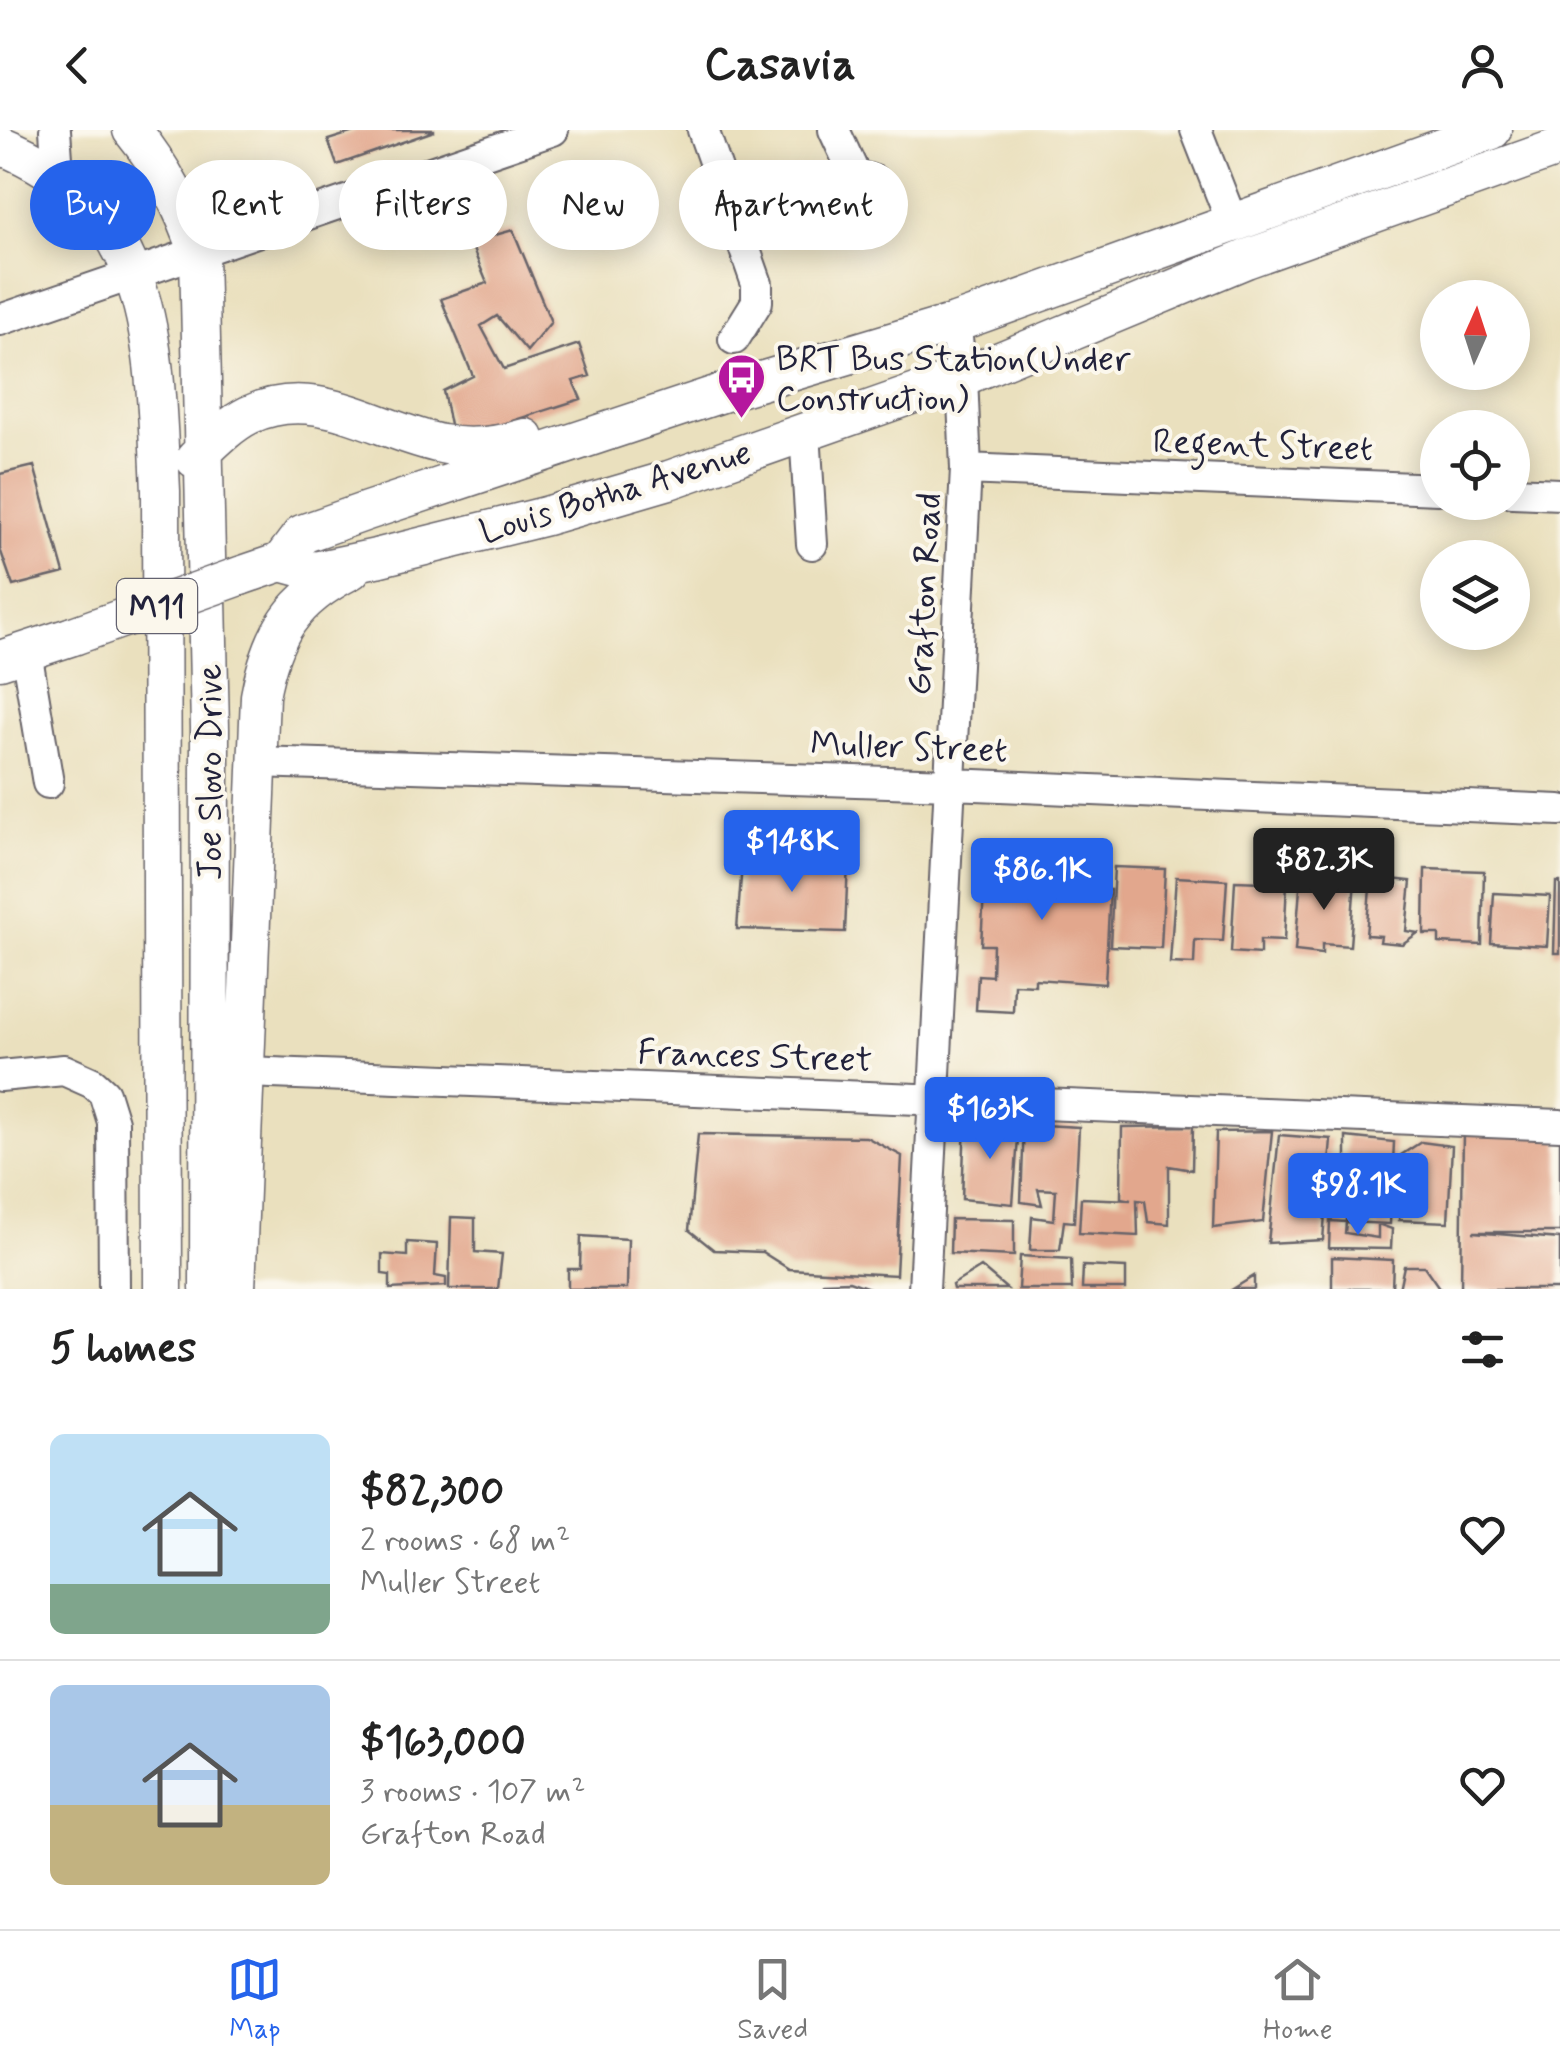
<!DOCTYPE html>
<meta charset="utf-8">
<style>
:root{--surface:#fff;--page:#f2f2f2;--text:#222;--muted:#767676;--line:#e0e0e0;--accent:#2563eb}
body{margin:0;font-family:Mynerve,sans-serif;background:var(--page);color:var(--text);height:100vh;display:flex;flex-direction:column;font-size:38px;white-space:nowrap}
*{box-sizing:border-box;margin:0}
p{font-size:32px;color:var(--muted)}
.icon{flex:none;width:55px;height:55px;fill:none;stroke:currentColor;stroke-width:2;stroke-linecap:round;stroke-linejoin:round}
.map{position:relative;height:1159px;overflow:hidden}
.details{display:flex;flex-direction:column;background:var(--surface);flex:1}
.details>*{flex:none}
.banner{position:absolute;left:30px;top:30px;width:1000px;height:90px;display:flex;gap:20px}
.needle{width:65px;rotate:3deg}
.buttons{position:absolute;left:1420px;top:150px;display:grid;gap:20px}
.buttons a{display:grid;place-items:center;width:110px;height:110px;border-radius:50%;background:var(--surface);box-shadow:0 5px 25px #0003;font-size:50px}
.price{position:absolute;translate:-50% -85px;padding:0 22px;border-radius:10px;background:var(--accent);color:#fff;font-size:32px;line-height:65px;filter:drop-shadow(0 2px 5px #0008)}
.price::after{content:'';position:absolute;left:50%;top:60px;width:30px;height:22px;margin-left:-15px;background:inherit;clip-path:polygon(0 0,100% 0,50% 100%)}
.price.on{background:#222;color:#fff}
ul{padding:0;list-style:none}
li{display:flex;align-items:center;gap:30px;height:250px;padding:0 50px}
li+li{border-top:2px solid var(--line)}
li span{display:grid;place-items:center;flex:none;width:280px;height:200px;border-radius:15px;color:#555}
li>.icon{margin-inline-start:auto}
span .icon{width:120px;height:120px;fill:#fffc;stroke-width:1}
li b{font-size:42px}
h2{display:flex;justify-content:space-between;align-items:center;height:120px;padding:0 50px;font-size:42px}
.tag{padding:0 35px;border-radius:45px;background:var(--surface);box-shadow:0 5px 25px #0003;font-size:35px;line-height:90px}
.tag.on{background:var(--accent);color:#fff}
header{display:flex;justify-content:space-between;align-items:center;height:130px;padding:0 50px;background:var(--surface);font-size:45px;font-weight:800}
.tabs{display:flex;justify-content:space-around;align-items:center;height:140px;border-top:2px solid var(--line);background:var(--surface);font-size:28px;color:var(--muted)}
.tabs a{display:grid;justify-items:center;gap:5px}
.tabs .on{color:var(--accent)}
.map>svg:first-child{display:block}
.building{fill:#e2a78d}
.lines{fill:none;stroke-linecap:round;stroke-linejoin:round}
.minor-casing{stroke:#686469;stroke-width:34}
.major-casing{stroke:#686469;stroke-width:41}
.minor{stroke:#fff;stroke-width:30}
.major{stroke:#fff;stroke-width:38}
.major-bridge-casing{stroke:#686469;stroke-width:41;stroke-linecap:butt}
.major-bridge{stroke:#fff;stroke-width:38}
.labels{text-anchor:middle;stroke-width:8;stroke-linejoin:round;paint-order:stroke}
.shield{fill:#fbf7ec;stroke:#636270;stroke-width:2.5}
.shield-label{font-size:32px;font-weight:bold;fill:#22223b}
.poi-label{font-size:35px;fill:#22223b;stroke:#fbf7ec;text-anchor:start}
.street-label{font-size:35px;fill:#22223b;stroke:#fbf7ec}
</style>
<header><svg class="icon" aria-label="back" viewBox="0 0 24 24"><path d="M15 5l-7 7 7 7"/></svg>Casavia<svg class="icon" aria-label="person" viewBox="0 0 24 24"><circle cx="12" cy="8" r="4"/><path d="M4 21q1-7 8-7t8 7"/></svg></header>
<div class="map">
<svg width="1560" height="1159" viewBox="0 0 1560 1159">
<rect width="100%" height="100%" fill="#fbf7ec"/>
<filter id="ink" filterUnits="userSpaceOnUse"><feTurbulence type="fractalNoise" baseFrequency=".01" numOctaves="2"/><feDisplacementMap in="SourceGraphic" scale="20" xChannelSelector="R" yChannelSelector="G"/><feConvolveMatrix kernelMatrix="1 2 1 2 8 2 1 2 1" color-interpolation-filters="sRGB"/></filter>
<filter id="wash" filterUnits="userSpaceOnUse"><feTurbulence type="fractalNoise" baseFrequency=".0048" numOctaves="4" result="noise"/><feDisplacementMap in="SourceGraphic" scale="40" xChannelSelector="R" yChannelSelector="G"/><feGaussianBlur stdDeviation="2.25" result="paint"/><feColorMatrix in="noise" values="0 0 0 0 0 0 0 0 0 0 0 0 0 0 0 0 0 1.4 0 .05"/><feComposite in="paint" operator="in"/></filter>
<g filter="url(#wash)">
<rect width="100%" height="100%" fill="#eae0be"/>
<g id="blocks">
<path class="building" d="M353,0H434V1L337,35L328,10L354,2Z
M513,100L551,192L527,221L497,186L481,196L504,239L579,214L590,246L573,251L581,269L453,310L443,261L473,246L441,169L487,153L470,112Z
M34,336L64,443L13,456L0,419V344Z
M1023,716L1091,720L1089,759L1110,760L1105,854L1035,849V855L1014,854L1013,882L976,880L978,845L992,846L993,815H981L986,726L1022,728Z
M743,721L799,732H848L845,802L737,799Z
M1114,737L1165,739L1161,818L1110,816Z
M1425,739L1484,741L1482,815L1439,813V804H1424Z
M1301,746L1355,750L1350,816L1322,814V824L1295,821Z
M1176,747L1227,750L1223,811L1195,810L1194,834L1170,833Z
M1371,747L1411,751L1406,801L1418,803L1402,814L1380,812L1381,806L1366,805Z
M1235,751L1287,753L1284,811L1260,810V824L1231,822Z
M1556,752H1560V823H1554Z
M1494,763L1550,766L1547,816L1491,813Z
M965,990L1019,995L1013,1074L962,1069Z
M1024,994L1079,997L1074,1092L1064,1091L1060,1120H1030L1032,1087L1054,1090L1056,1060L1038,1059L1042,1075L1021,1072Z
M1193,996L1192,1040L1169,1036V1094L1148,1092L1145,1071L1137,1070L1138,1106L1079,1103L1081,1068L1131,1070L1121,1068L1122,997Z
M1463,999L1560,1001V1102H1473L1560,1109V1159H1461Z
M1272,1001L1263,1092L1213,1098L1216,1002Z
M698,1004L866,1007L902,1026L896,1145L789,1139L762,1122L714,1120L689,1100Z
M1279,1005L1331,1009L1323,1110L1268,1113Z
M1346,1007L1394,1012L1390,1094L1346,1092Z
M1421,1012L1452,1016L1448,1092L1399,1090L1401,1025Z
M451,1087L475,1088V1122L502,1124L498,1159H449Z
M951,1089L1014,1090V1126L950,1123Z
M1330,1091L1346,1092L1345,1103L1378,1108V1094L1392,1099L1391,1119L1329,1118Z
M581,1106L628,1109L627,1159H568V1139H580Z
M407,1112L437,1114L435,1146L446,1148V1156L390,1159V1145L382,1144V1124L407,1126Z
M1020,1126L1071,1129L1072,1159H1018Z
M1332,1127L1393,1130L1392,1159H1332Z
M1083,1136L1126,1138V1159H1082Z
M1404,1136H1424L1440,1159H1399Z
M981,1137L1007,1159H953L952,1155Z
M1254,1146V1159H1233Z
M849,1151L872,1159H823V1152Z"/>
</g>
</g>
<g filter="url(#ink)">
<use href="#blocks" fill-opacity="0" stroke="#686469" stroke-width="2.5"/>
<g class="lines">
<defs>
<path id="minor" d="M55,0L58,43
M703,0L757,154V172L734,209
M834,0L855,45L874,51
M1196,0L1232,92
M0,190L553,0
M805,302L812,414
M966,339L1438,359
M1512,362L1560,364
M26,521L48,653
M256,632L952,654L1560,680
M247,942L1560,995
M0,946L64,940L93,953L104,963L113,992L114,1159
M924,1159L966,339L962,247L955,193"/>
<path id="major" d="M132,0C163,38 184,78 199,124L210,598L209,1159
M0,15C158,79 154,215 161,361L163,1159
M195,329C212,313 229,295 249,285C316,253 377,301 442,314C470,320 498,316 525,308
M281,432L302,404L367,381L731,260L955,193L1492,0
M240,446L281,432L314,441L376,428L546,386L669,350L962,247L1246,129L1560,17
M0,530L73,506
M236,1159L260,566C272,503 292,470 351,440"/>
</defs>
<use href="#minor" class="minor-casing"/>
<use href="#major" class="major-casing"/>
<use href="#minor" class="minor"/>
<use href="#major" class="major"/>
<defs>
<path id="major-bridge" d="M73,506L240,446"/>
</defs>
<use href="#major-bridge" class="major-bridge-casing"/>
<use href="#major-bridge" class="major-bridge"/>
</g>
</g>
<defs>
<symbol id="bus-pin" viewBox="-11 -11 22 30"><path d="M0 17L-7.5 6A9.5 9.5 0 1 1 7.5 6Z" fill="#b5179e" stroke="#fbf7ec"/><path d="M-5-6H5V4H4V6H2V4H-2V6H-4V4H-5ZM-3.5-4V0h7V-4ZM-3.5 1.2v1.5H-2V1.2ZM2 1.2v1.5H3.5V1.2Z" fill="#fff"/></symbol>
</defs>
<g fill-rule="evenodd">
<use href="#bus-pin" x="714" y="220" width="55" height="75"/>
</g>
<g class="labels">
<rect class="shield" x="117" y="449" width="80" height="54" rx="8"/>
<g class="shield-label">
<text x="157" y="487">M11</text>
</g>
<g class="poi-label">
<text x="776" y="240">BRT Bus Station(Under<tspan x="776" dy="40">Construction)</tspan></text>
</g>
<g class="street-label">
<text transform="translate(1263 314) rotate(2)" y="12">Regent Street</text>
<text transform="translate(615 361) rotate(-17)" y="12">Louis Botha Avenue</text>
<text transform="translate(923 464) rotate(-87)" y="12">Grafton Road</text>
<text transform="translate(909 616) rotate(2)" y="12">Muller Street</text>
<text transform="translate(209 642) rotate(-90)" y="12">Joe Slovo Drive</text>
<text transform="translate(755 925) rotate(2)" y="12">Frances Street</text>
</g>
</g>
</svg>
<div class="buttons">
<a><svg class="needle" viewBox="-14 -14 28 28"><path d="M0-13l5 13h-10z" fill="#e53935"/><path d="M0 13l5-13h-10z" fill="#767676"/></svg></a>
<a><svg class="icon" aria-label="locate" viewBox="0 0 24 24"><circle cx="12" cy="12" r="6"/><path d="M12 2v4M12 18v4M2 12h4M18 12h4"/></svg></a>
<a><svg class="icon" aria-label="layers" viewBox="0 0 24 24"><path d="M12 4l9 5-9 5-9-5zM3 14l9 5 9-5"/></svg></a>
</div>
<b class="price" style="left:792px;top:765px">$148K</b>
<b class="price on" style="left:1324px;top:783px">$82.3K</b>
<b class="price" style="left:1042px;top:793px">$86.1K</b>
<b class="price" style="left:990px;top:1032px">$163K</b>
<b class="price" style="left:1358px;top:1108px">$98.1K</b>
<div class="banner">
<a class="tag on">Buy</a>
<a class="tag">Rent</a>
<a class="tag">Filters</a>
<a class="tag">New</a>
<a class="tag">Apartment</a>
</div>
</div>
<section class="details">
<h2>5 homes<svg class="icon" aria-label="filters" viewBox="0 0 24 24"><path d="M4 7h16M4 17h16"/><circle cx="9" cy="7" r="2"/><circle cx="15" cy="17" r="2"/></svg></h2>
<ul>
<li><span style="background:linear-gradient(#bfe0f5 75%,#7fa58c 0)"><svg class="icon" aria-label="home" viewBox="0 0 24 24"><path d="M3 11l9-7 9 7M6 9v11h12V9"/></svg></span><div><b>$82,300</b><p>2 rooms · 68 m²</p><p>Muller Street</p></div><svg class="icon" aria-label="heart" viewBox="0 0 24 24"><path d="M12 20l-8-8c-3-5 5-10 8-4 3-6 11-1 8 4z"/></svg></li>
<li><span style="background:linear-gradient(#a9c7e8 60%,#c2b280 0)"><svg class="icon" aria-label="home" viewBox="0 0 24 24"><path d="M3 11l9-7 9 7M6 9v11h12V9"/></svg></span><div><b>$163,000</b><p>3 rooms · 107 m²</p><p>Grafton Road</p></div><svg class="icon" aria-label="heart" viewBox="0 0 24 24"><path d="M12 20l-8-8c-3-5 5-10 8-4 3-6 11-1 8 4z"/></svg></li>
</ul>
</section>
<nav class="tabs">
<a class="on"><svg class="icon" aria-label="map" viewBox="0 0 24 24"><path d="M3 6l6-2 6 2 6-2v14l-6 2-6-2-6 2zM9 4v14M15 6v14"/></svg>Map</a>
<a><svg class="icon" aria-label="saved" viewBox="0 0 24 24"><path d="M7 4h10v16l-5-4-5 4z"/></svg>Saved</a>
<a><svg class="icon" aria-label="home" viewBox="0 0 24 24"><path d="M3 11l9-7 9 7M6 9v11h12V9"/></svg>Home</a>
</nav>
